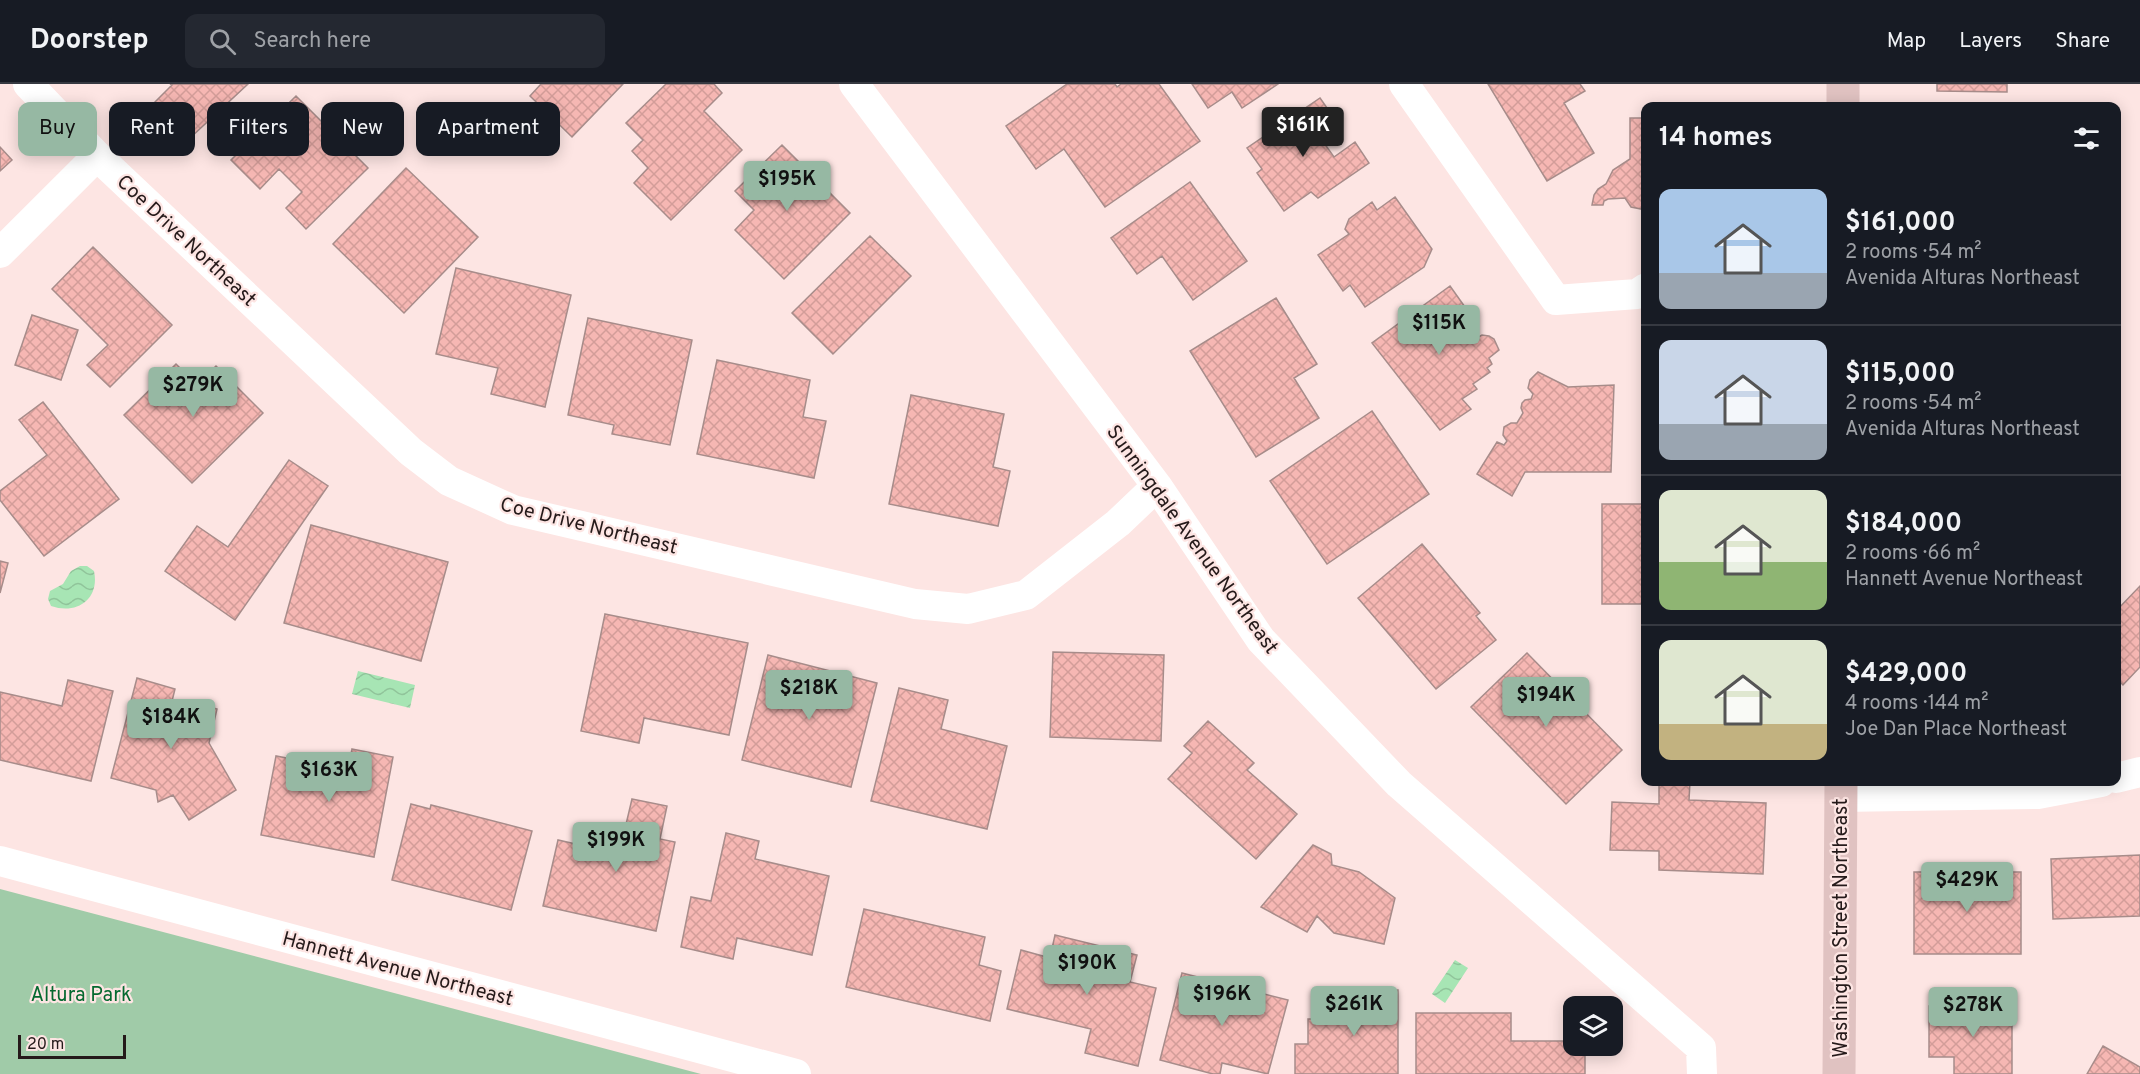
<!DOCTYPE html>
<meta charset="utf-8">
<style>
:root{--surface:#171b24;--page:#242831;--text:#f1f3f6;--muted:#9ea1a6;--line:#363941;--accent:#96b8a3}
body{margin:0;font-family:Overpass,sans-serif;background:var(--page);color:var(--text);height:100vh;display:flex;flex-direction:column;font-size:22px;white-space:nowrap}
*{box-sizing:border-box;margin:0}
p{font-size:20px;color:var(--muted)}
.icon{flex:none;width:33px;height:33px;fill:none;stroke:currentColor;stroke-width:2;stroke-linecap:round;stroke-linejoin:round}
.map{position:relative;flex:1;overflow:hidden}
.sheet{position:absolute;left:1641px;top:18px;width:480px;height:684px;display:flex;flex-direction:column;background:var(--surface);border-radius:12px;box-shadow:0 3px 15px #0003}
.sheet>*{flex:none}
.top-card{position:absolute;left:18px;top:18px;width:570px;height:54px;display:flex;gap:12px}
.tools{position:absolute;left:1563px;top:912px;display:grid;gap:12px}
.tools a{display:grid;place-items:center;width:60px;height:60px;border-radius:12px;background:var(--surface);box-shadow:0 3px 15px #0003;font-size:30px}
.scale{position:absolute;left:18px;bottom:15px;width:108px;box-sizing:border-box;padding-left:6px;border:3px solid #251a1a;border-top:0;font-size:16px;line-height:21px;white-space:nowrap;color:#251a1a;-webkit-text-stroke:4px #fde5e3;paint-order:stroke}
.price{position:absolute;translate:-50% -51px;padding:0 14px;border-radius:6px;background:var(--accent);color:#111;font-size:20px;line-height:39px;filter:drop-shadow(0 2px 3px #0008)}
.price::after{content:'';position:absolute;left:50%;top:36px;width:18px;height:14px;margin-left:-9px;background:inherit;clip-path:polygon(0 0,100% 0,50% 100%)}
.price.active{background:#222;color:#fff}
ul{padding:0;list-style:none}
li{display:flex;align-items:center;gap:18px;height:150px;padding:0 18px}
li+li{border-top:2px solid var(--line)}
li span{display:grid;place-items:center;flex:none;width:168px;height:120px;border-radius:12px;color:#555}
li>.icon{margin-inline-start:auto}
span .icon{width:72px;height:72px;fill:#fffc;stroke-width:1}
li b{font-size:26px}
h2{display:flex;justify-content:space-between;align-items:center;height:72px;padding:0 18px;font-size:26px}
.tag{padding:0 21px;border-radius:12px;background:var(--surface);box-shadow:0 3px 15px #0003;font-size:21px;line-height:54px}
.tag.active{background:var(--accent);color:#111}
header{display:flex;align-items:center;gap:36px;box-sizing:border-box;height:84px;padding:0 30px;background:var(--surface);border-bottom:2px solid var(--line)}
header strong{font-size:28px}
nav{display:flex;gap:33px;margin-inline-start:auto;font-size:21px}
.search{width:420px;height:54px;background:var(--page);display:flex;align-items:center;gap:15px;box-sizing:border-box;padding:0 21px;border-radius:12px;color:var(--muted);font-size:22px}
.map>svg:first-child{display:block}
.park{fill:#a0cba8}
.water{fill:url(#water-waves)}
.building{fill:url(#building-cross-hatch);stroke:#a78c8a;stroke-width:1.5}
.lines{fill:none;stroke-linecap:round;stroke-linejoin:round}
.street{stroke:#fff;stroke-width:30}
.secondary{stroke:#e0c2c1;stroke-width:33}
.labels{text-anchor:middle;stroke-width:4.5;stroke-linejoin:round;paint-order:stroke}
.street-label{font-size:20px;fill:#251a1a;stroke:#fde5e3}
.park-label{font-size:20px;fill:#04692f;stroke:#fde5e3}
</style>
<header>
<strong>Doorstep</strong>
<div class="search"><svg class="icon" aria-label="search" viewBox="0 0 24 24"><circle cx="10" cy="10" r="6"/><path d="M15 15l6 6"/></svg>Search here</div>
<nav><a>Map</a><a>Layers</a><a>Share</a></nav>
</header>
<div class="map">
<svg width="2140" height="990" viewBox="0 0 2140 990">
<defs>
<pattern id="water-waves" width="16" height="10" patternUnits="userSpaceOnUse" patternTransform="scale(1.5)"><rect width="16" height="10" fill="#a7e5b4"/><path d="M0 5q4-4 8 0t8 0" fill="none" stroke="#90c49a"/></pattern>
<pattern id="building-cross-hatch" width="8" height="8" patternUnits="userSpaceOnUse" patternTransform="scale(1.5)"><rect width="8" height="8" fill="#f6b7b3"/><path d="M0 0l8 8M0 8l8-8" fill="none" stroke="#d39d99"/></pattern>
</defs>
<rect width="100%" height="100%" fill="#fde5e3"/>
<path class="park" d="M0,805L701,990H0Z"/>
<path class="water" d="M80,482H87L94,487C100,515 77,531 51,522L48,515L50,507L63,500L71,487Z
M358,587L415,601L410,624L352,610Z
M1455,876L1468,884L1445,919L1432,910Z"/>
<path class="building" d="M170,0H248L189,55L155,18L172,1Z
M541,0H623L572,53L530,12Z
M666,0H714L722,9L704,27L742,66L671,136L634,99L648,84L632,67L643,56L626,39Z
M1067,0H1115L1117,3L1121,0H1159L1200,57L1105,123L1064,65L1036,85L1006,42Z
M1192,0H1278L1242,24L1232,8L1208,24Z
M1488,0H1580L1585,7L1564,19L1594,69L1547,97Z
M1937,0H2007V8L1937,7Z
M296,12L368,84L306,145L286,124L302,108L279,85L260,105L231,76Z
M1320,14L1332,31L1314,45L1334,73L1355,58L1369,79L1318,114L1311,108L1284,127L1257,89L1262,85L1247,64Z
M1630,34H1646V126L1631,123L1625,114L1608,115L1604,117L1603,121H1592L1594,111L1598,105L1606,100L1613,86L1630,75Z
M782,61L850,129L784,195L735,146L754,126L735,107Z
M0,63L12,76L0,87Z
M406,84L478,153L404,229L333,160Z
M1190,98L1247,177L1193,216L1162,172L1137,190L1111,154Z
M1395,113L1432,165L1424,183L1365,223L1350,201L1343,207L1318,171L1349,150L1345,145L1349,135L1372,118L1377,126Z
M870,152L911,192L833,270L792,229Z
M93,163L172,241L110,303L87,281L108,261L52,205Z
M456,184L571,211L545,323L491,310L498,284L436,270Z
M1450,202L1477,240L1469,247L1475,255L1482,251L1489,252L1494,255L1499,266L1489,274L1492,280L1487,284L1490,288L1473,300L1477,305L1462,315L1471,325L1440,346L1372,259Z
M1276,214L1317,280L1294,294L1319,334L1256,373L1190,267Z
M32,231L78,246L61,296L15,281Z
M588,234L692,256L670,361L612,350L614,341L568,331Z
M717,276L810,296L803,333L826,337L814,394L697,370Z
M176,280L197,301L216,282L263,329L192,399L124,331Z
M1538,288L1568,303L1614,301L1611,388H1525L1512,412L1477,390L1497,358L1504,361L1507,357L1503,351L1504,343L1511,339H1517L1523,329L1521,324L1522,319L1525,316L1531,315L1533,310L1528,304L1530,296Z
M911,311L1004,330L993,383L1010,387L998,442L889,420Z
M43,318L119,415L44,472L0,416V407L47,371L19,336Z
M1372,327L1429,410L1327,480L1270,397Z
M1643,345H1646V389L1643,390Z
M289,376L328,402L235,536L165,487L197,442L228,463Z
M1602,420H1646V520H1602Z
M311,441L448,478L421,577L284,539Z
M1422,460L1480,529L1476,532L1496,556L1436,605L1358,514Z
M0,477L8,479L0,509Z
M2140,502V583L2123,601L2116,594V527Z
M605,530L748,559L729,651L644,634L639,659L581,647Z
M1053,568L1164,571L1161,657L1050,653Z
M1527,569L1622,666L1566,720L1471,623Z
M768,571L877,599L851,703L742,676Z
M137,594L175,605L169,629L179,632L184,616L217,625L209,659L236,706L189,736L173,711L158,718L156,706L111,694Z
M68,596L113,607L91,697L0,676V608L62,622Z
M899,604L948,616L941,645L1007,662L987,745L871,717Z
M1208,637L1254,679L1247,686L1297,730L1256,775L1168,695L1192,669L1184,662Z
M352,665L393,673L374,773L261,751L276,672L348,686Z
M1659,698H1690L1689,716L1766,719L1763,790L1659,786V767L1610,766L1612,718L1659,720Z
M632,715L667,722L660,755L675,758L656,847L543,822L558,756L619,770Z
M411,720L430,725L431,721L532,747L511,826L392,796Z
M726,749L759,757L755,775L829,792L812,871L737,854L733,875L681,863L691,813L711,817Z
M1313,761L1331,770L1332,781L1359,788L1395,814L1384,860L1334,849L1317,832L1307,848L1261,823Z
M2140,771V832L2053,835L2051,775Z
M1914,788H2021V870H1914Z
M864,825L985,853L979,881L1001,887L990,937L846,903Z
M1055,851L1137,871L1130,898L1156,904L1138,982L1085,969L1091,945L1007,925L1021,866L1050,874Z
M1182,889L1288,916L1268,990L1222,979L1220,990H1213L1160,976Z
M1339,906H1398V990H1295V960H1308V935H1339Z
M1929,922H2012V990H1954V973H1929Z
M1416,929H1511V957H1574V962H1585V990H1416Z
M2103,962L2140,983V990H2087Z"/>
<g class="lines">
<path class="street" d="M28,0L97,72L411,368L449,397L513,426L915,520L968,525L1026,511L1118,439L1157,402
M854,0L1157,402L1261,556L1399,700L1701,964L1702,990
M1404,0L1556,216L1637,210L1646,204
M0,169L97,72
M2116,694L2140,688
M1840,713L2038,710L2101,698
M0,777L796,990"/>
<path class="secondary" d="M1843,22V0
M1839,990L1841,698"/>
</g>
<g class="labels">
<g class="street-label">
<text transform="translate(187 156) rotate(43)" y="7">Coe Drive Northeast</text>
<text transform="translate(589 441) rotate(14)" y="7">Coe Drive Northeast</text>
<text transform="translate(1193 455) rotate(54)" y="7">Sunningdale Avenue Northeast</text>
<text transform="translate(1840 844) rotate(-90)" y="7">Washington Street Northeast</text>
<text transform="translate(398 884) rotate(15)" y="7">Hannett Avenue Northeast</text>
</g>
<g class="park-label">
<text x="81" y="917">Altura Park</text>
</g>
</g>
</svg>
<div class="tools">
<a><svg class="icon" aria-label="layers" viewBox="0 0 24 24"><path d="M12 4l9 5-9 5-9-5zM3 14l9 5 9-5"/></svg></a>
</div>
<div class="scale">20 m</div>
<b class="price active" style="left:1303px;top:74px">$161K</b>
<b class="price" style="left:787px;top:128px">$195K</b>
<b class="price" style="left:1439px;top:272px">$115K</b>
<b class="price" style="left:193px;top:334px">$279K</b>
<b class="price" style="left:809px;top:637px">$218K</b>
<b class="price" style="left:1546px;top:644px">$194K</b>
<b class="price" style="left:171px;top:666px">$184K</b>
<b class="price" style="left:329px;top:719px">$163K</b>
<b class="price" style="left:616px;top:789px">$199K</b>
<b class="price" style="left:1967px;top:829px">$429K</b>
<b class="price" style="left:1087px;top:912px">$190K</b>
<b class="price" style="left:1222px;top:943px">$196K</b>
<b class="price" style="left:1354px;top:953px">$261K</b>
<b class="price" style="left:1973px;top:954px">$278K</b>
<div class="top-card">
<a class="tag active">Buy</a>
<a class="tag">Rent</a>
<a class="tag">Filters</a>
<a class="tag">New</a>
<a class="tag">Apartment</a>
</div>
<section class="sheet">
<h2>14 homes<svg class="icon" aria-label="filters" viewBox="0 0 24 24"><path d="M4 7h16M4 17h16"/><circle cx="9" cy="7" r="2"/><circle cx="15" cy="17" r="2"/></svg></h2>
<ul>
<li><span style="background:linear-gradient(#a9c7e8 70%,#9aa5b1 0)"><svg class="icon" aria-label="home" viewBox="0 0 24 24"><path d="M3 11l9-7 9 7M6 9v11h12V9"/></svg></span><div><b>$161,000</b><p>2 rooms · 54 m²</p><p>Avenida Alturas Northeast</p></div></li>
<li><span style="background:linear-gradient(#c9d6e8 70%,#9aa5b1 0)"><svg class="icon" aria-label="home" viewBox="0 0 24 24"><path d="M3 11l9-7 9 7M6 9v11h12V9"/></svg></span><div><b>$115,000</b><p>2 rooms · 54 m²</p><p>Avenida Alturas Northeast</p></div></li>
<li><span style="background:linear-gradient(#dfe7d0 60%,#8fb573 0)"><svg class="icon" aria-label="home" viewBox="0 0 24 24"><path d="M3 11l9-7 9 7M6 9v11h12V9"/></svg></span><div><b>$184,000</b><p>2 rooms · 66 m²</p><p>Hannett Avenue Northeast</p></div></li>
<li><span style="background:linear-gradient(#dfe7d0 70%,#c2b280 0)"><svg class="icon" aria-label="home" viewBox="0 0 24 24"><path d="M3 11l9-7 9 7M6 9v11h12V9"/></svg></span><div><b>$429,000</b><p>4 rooms · 144 m²</p><p>Joe Dan Place Northeast</p></div></li>
</ul>
</section>
</div>
